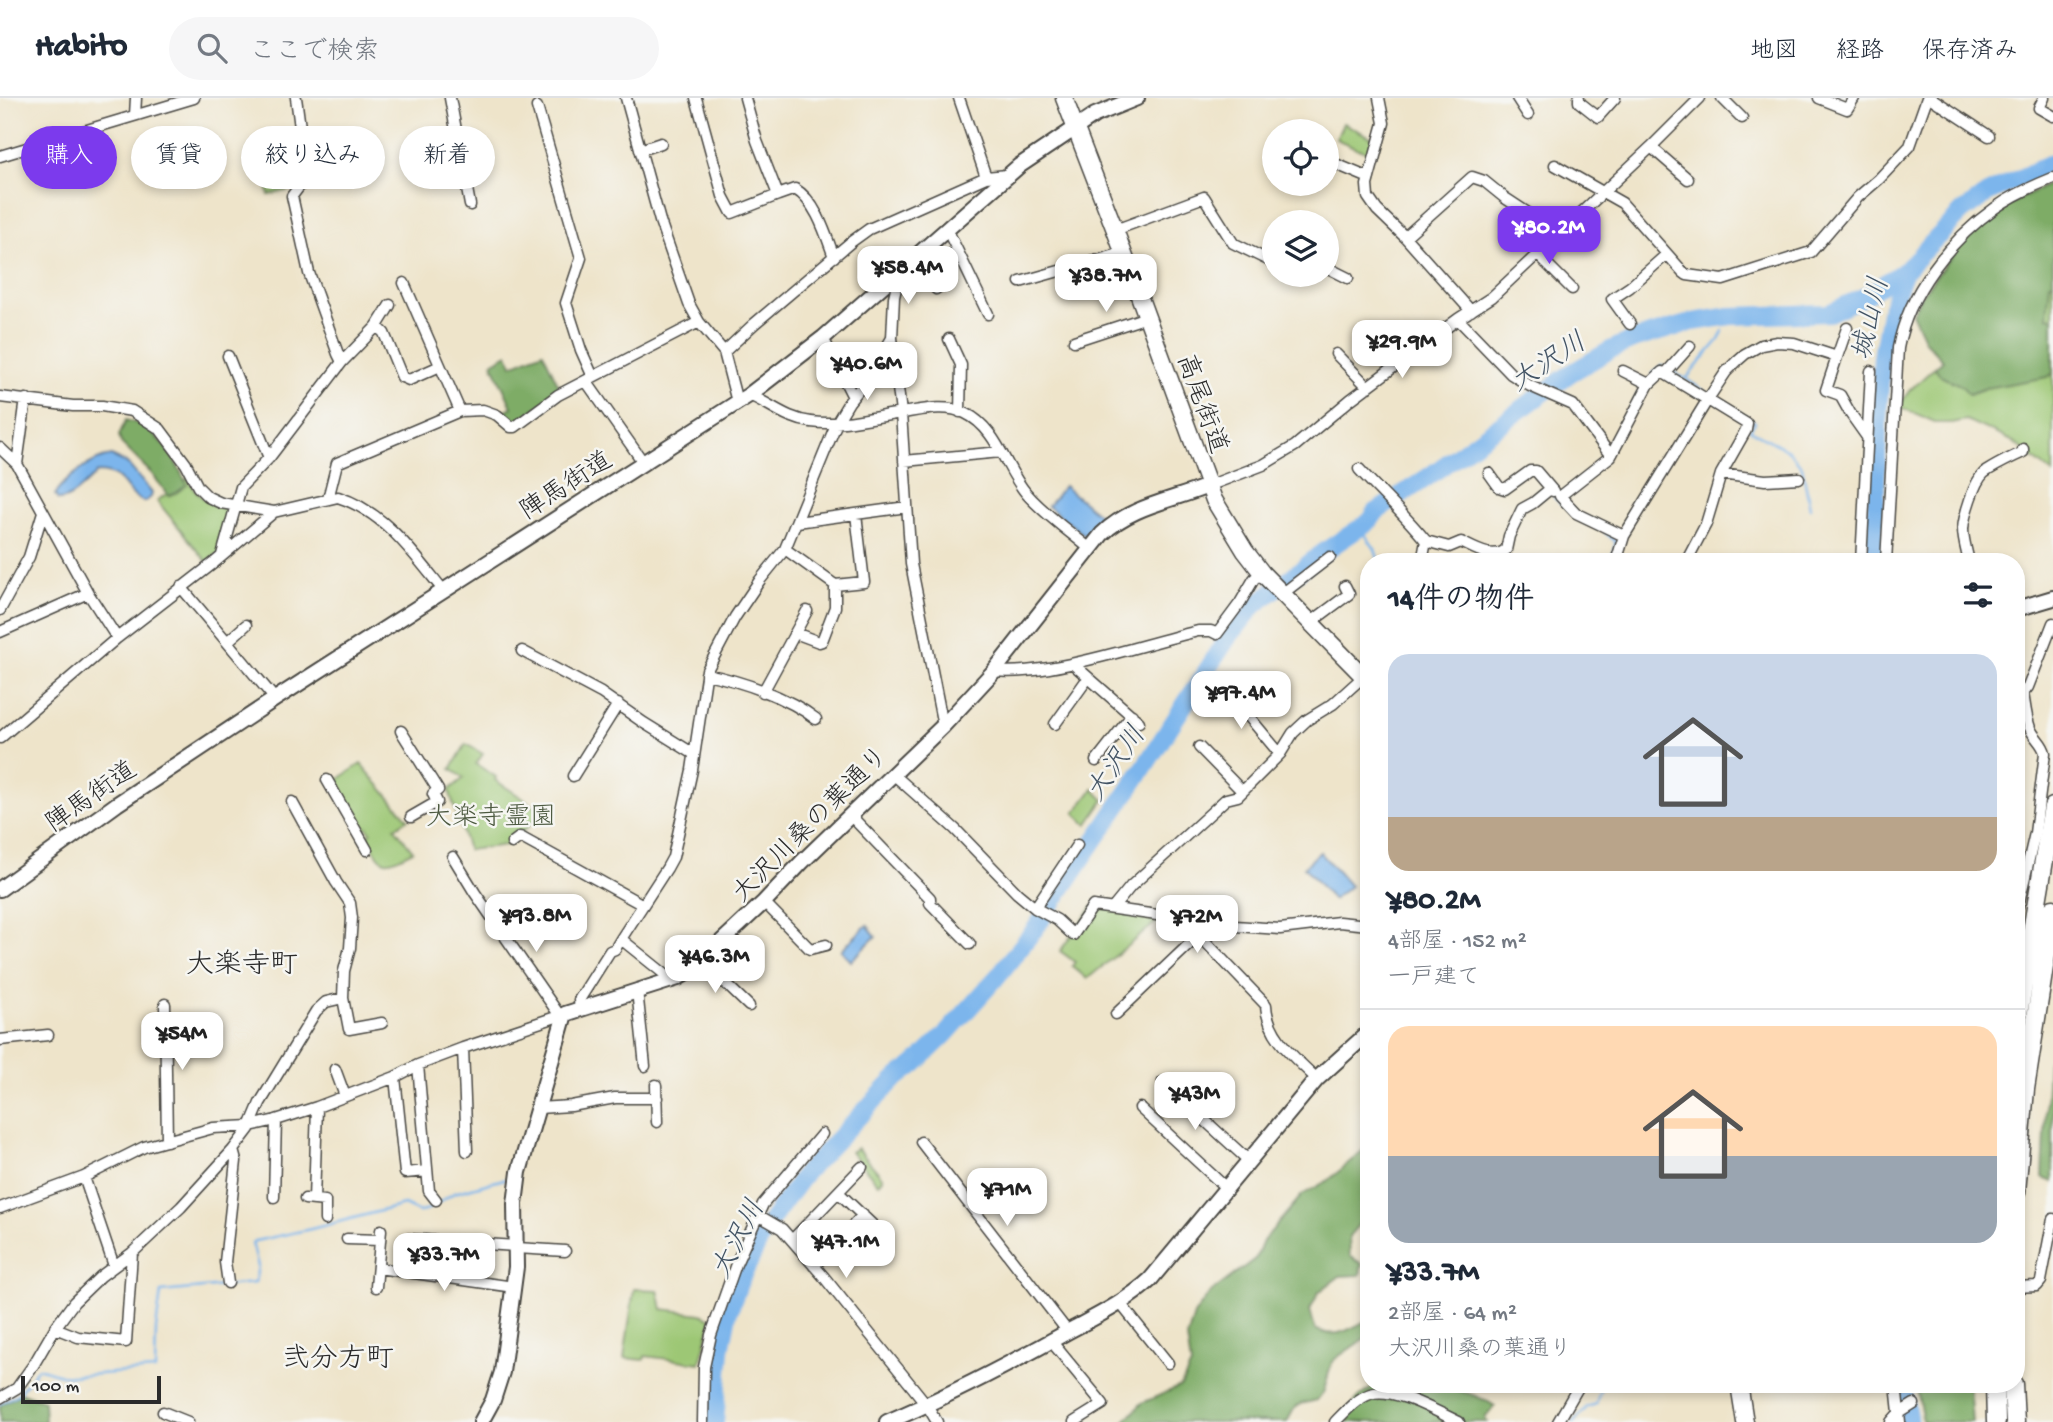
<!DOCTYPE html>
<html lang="ja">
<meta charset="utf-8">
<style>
:root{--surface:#fff;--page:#f6f6f7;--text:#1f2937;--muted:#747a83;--line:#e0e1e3;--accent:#7c3aed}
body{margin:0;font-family:"Gochi Hand","Klee One",sans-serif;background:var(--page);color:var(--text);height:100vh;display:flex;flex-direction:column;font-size:26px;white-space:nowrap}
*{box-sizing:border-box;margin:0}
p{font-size:23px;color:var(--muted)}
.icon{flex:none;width:38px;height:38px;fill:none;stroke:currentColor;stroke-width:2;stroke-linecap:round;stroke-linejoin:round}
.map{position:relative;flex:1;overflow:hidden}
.sheet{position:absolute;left:1360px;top:455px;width:665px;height:840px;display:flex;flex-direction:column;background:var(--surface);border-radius:28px;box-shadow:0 4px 10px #0003}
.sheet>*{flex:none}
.hud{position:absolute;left:21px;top:28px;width:665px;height:63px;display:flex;gap:14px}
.buttons{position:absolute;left:1262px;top:21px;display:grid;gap:14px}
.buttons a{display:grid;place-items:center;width:77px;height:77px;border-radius:50%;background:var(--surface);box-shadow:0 4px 10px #0003;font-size:35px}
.scale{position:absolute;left:21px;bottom:18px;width:140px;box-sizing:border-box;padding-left:7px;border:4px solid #2b2b2b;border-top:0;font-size:19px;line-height:24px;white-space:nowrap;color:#2b2b2b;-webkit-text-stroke:5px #f6f6f2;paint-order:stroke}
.price{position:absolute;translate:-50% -60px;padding:0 16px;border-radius:14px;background:#fff;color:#222;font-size:23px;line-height:46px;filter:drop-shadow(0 2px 4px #0008)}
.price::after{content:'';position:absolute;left:50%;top:42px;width:21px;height:16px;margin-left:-10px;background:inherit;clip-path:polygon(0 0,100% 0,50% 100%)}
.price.selected{background:var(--accent);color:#fff}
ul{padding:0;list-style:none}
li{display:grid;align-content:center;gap:14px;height:371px;padding:0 28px}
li+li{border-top:2px solid var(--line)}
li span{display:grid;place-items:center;height:217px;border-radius:21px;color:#555}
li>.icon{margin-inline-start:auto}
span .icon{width:126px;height:126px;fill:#fffc;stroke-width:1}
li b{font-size:30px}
h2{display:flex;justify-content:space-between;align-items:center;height:84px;padding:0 28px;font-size:30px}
.chip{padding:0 24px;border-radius:32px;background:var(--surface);box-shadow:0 4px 10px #0003;font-size:24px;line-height:63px}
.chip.selected{background:var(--accent);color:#fff}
header{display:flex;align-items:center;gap:42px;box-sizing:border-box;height:98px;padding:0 35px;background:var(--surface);border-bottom:2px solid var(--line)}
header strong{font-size:33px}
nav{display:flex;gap:38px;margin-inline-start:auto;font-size:24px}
.search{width:490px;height:63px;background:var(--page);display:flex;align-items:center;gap:18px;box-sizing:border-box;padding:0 24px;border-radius:38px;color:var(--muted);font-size:26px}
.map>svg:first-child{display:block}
.green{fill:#9dc774;stroke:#647950;stroke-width:2}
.forest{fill:#7eac66;stroke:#546c48;stroke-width:2}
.water{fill:#7bb5ec;stroke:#53708c;stroke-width:2}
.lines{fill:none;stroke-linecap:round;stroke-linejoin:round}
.stream{stroke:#7bb5ec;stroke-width:2.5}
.river{stroke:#7bb5ec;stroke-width:18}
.street-casing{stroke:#484743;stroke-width:13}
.secondary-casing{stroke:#484743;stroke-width:18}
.primary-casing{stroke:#484743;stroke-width:19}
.highway-casing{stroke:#484743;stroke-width:21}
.street{stroke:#fff;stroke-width:10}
.secondary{stroke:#fff;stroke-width:14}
.primary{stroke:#fff;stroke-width:16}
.highway{stroke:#fff;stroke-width:18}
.labels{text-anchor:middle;stroke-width:5;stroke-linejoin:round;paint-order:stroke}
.street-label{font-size:26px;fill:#2b2b2b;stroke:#f6f6f2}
.park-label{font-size:26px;fill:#4d5a41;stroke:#f6f6f2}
.water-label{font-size:28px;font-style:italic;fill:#435465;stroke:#f6f6f2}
.neighbourhood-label{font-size:28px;fill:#2b2b2b;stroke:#f6f6f2}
</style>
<header>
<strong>Habito</strong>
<div class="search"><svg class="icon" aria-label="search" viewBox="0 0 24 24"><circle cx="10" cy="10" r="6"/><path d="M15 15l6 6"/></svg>ここで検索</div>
<nav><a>地図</a><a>経路</a><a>保存済み</a></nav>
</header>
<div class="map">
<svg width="2053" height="1324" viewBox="0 0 2053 1324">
<rect width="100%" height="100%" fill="#f6f6f2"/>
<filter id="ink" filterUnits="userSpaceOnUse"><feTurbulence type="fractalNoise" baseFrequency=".0143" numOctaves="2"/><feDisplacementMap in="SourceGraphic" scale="14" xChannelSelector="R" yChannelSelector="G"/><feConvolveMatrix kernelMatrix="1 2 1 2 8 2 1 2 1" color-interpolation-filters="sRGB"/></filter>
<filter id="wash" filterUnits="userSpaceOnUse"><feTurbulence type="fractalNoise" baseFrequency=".00686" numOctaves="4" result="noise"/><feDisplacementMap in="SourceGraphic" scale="28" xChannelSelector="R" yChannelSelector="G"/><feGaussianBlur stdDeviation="1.57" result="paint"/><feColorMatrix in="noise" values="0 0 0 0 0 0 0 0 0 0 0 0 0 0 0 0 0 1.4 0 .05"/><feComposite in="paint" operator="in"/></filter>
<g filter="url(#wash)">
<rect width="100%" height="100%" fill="#eee4ca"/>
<path class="green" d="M1343,25L1375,41L1372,57L1336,41Z
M298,33L303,73L289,92L269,97L258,42Z
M2053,84V376L2012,343L1966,322L1951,325H1937L1898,308L1910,292L1943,262L1925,243L1923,195L1955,151L1971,133L2011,104Z
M188,380C197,399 210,408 231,412L219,455L207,464L157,403Z
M466,646L483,656L476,666L496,679L495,682L542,713L530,727L507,747L468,752L449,692L464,680L451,671Z
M361,666L408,721L395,730L413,753C381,769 384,768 367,738L371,735L367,729L362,732L334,684Z
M1093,691L1104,702L1087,727L1075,715Z
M1093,808L1164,818L1087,881L1072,868L1075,864L1060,853Z
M857,1050L883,1080L878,1086L851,1054Z
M634,1191L658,1192L662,1211L701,1216L712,1221L700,1265L645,1258L644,1262L624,1260Z"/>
<path class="forest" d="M2053,84V185H2050L2047,219L2053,220V275L2048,279L1986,290L1969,296C1968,295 1961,287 1960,287C1948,280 1943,284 1935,269L1943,262L1925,243L1912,215L1921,198L1940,173L1973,134L2012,105Z
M543,254L561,292L514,326L499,316L512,309L492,265L508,256L512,267Z
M126,322C156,328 175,360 187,387L176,395L169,398L151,375L121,345L119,337Z
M2048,964L2053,966V1084L2043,1080Z
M1368,1048V1116L1349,1138L1350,1158L1362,1166L1360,1177L1340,1178L1319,1194L1310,1212L1315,1231C1337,1242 1348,1231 1368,1222V1238L1335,1261L1331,1267L1324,1293L1317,1302L1301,1306L1294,1311L1287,1324H1124L1142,1305L1181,1288L1191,1267L1187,1240L1194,1217L1209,1196L1256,1160L1263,1143L1302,1097L1330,1081Z
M1379,1286C1418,1286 1461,1286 1495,1308L1485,1320L1487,1324H1348C1351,1301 1360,1297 1379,1286Z
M1916,1286H1969L1972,1324H1923Z
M22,1295L44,1303L45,1324H0V1307Z"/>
<path class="water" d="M111,358L127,365L152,395L151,399L145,404C123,397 128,375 98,374C88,383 71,403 58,402L55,397C64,381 93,360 111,358Z
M1064,388L1103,420L1088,440L1048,408Z
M1320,754L1350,788L1333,802L1304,769Z
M867,827L876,838L851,863L841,852Z"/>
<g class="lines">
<path class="stream" d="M1725,225L1726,218
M1672,273L1684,280
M1653,276L1662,267
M1704,293L1686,281L1719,242L1723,233
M1717,301L1755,324L1750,332L1788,352L1802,369L1810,410
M1632,308L1643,287
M1554,399L1562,406
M1359,428L1375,451L1379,464
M1605,434L1616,444L1610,464
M1046,809L1050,810
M0,1306L18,1296L38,1270L61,1277L72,1278L155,1272L156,1231L161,1194L255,1185L258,1168L252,1145L255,1143L311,1131L404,1107L419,1114L425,1113L454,1095L504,1081
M1574,1324L1587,1309L1596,1306L1602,1286"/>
<path class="river" d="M1874,464L1879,301L1882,259L1890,214L1905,172L1962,114L1987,96L2053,64
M1902,1286L1909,1324
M715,1324L721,1252L728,1216L740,1183L766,1129L805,1075L894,982L915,966L945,937L998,878L1035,831L1139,677L1227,541L1254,508L1322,455L1370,423L1376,414L1428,379L1571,275L1612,251L1633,242L1693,224L1730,218L1829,215L1863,199L1905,172"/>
</g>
</g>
<g filter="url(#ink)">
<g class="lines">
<defs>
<path id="street" d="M296,0C300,26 302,52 307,78L292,98L309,175L338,256L342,264
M450,0L470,107
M626,0L660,123L689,206L699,224L724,254L737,304
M696,0L723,98L732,115L778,97L757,43L745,0
M959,0L986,79
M1379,0L1384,25L1367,87L1368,99L1377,112L1405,139L1471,213
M1517,0L1528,17
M1579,0V4L1598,19L1615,0
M1722,0L1742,20
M1819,0L1847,11L1854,0
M1931,0L1989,38
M2044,0L2039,10L2053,18
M537,9L581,160L566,205L581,252L593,279
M135,17L136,0
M1651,49L1688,81
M640,52L661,45
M0,58L194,0
M1326,62L1369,80
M1555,67L1622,105L1683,174L1687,177L1723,182L1811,154L1858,99L1879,81L1910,48L1927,0
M778,97L795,91C816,103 826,137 834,159
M947,131L988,216
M1115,132L1204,99L1233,145L1274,165
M1405,139L1472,79L1484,83L1505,100L1560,136
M919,156L936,191
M1538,157L1572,191
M1326,169L1348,180
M900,173L894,199L892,240L901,315L911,466L943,628
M1020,184L1123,155
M404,185L460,313
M1458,221L1511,276L1530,288L1573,307L1611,358
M1630,226L1612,201L1630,189L1667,156
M377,228L384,235L402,279L409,282L440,268
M823,240L853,299
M949,241L961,267L960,314
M1074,243L1147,219
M724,254L754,226L851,144L869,131L986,79L1007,77
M1336,256L1368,289
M228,258L269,360
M1837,259L1847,230
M1623,273L1649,286
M1666,275L1690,248
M586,283L643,364
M749,297C771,306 786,321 811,324C840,328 873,319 902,315C922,312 945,306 965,315C997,330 1005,370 1026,395C1044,416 1069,433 1090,451
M0,299L73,308H102L132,313L160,331L186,366L198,389L208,399L221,405L274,414L338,399C385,414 414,456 443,492
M26,301L17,366L88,495L117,540
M0,350L17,366
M904,363L1001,354
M1359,371C1381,395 1405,417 1426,443
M1489,375L1499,389L1505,391L1530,373H1536L1553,393
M1721,376L1765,382L1799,380
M1208,388L1263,367L1295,348L1350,302L1415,253L1458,221L1492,199L1651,49L1700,0
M328,401L337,365L460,313L483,312L497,317L511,329H515L558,297L699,224
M797,424L907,409
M1624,438L1576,415L1560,398L1611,358L1649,286L1662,274L1747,326L1746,332L1721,376L1706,426L1686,464
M785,451L835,487L864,484L856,416
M222,457L241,389L269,360L342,264L377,228L390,207
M1422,464L1426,443L1449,449L1461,444C1474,450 1492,462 1506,452L1509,438L1522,411L1533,405L1550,391
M1616,464L1624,438L1708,301L1726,274L1737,263L1745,256L1761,247L1777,244L1794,245L1837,259L1826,292L1840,297L1850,315L1867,339
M1861,464L1871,273
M1886,464L1898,250C1908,195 1950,142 1995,110C2013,97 2033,88 2053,80
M1969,464C1967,454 1963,442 1963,431C1964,418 1974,384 1984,375C1995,367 2011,360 2023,354V351
M181,489L275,601
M1282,496L1330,459
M0,512L29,459L43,414
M1310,525L1349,496L1345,488
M0,534L88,495
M795,535L819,544L822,543L835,509V487
M227,544L246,527
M522,553L601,595L644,625L694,656
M1073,566L1139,624
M994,573C1013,575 1030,573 1049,570C1100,562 1148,545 1198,533H1211L1217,536L1240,505L1254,481L1262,475
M706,576C741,583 788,599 816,621
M1225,590L1280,656
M763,594L807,513
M2016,599L2023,595L2028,589L2053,525
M1055,626L1088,580
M401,633L438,692L433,696L437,704L411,719
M0,640L117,540L215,464L274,414
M1199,649L1242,693
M1096,663L1132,617
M893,676L955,731L1017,795L1035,810L1057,822L1073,837L1093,808L1235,828L1280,831L1339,824L1368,827
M573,678L618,606
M327,682L367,752
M850,717L930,800V805L970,846
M512,745L520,739L643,807
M453,759L475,795L560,918
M764,804L810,851L826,847
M1035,810L1077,747
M1113,810L1131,788L1226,701L1238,698L1280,656L1293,635L1307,622L1333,606L1364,578
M2016,817L2035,735L2045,655C2043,645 2034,640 2030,630C2026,619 2025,607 2023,595
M1188,822L1199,837L1266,907C1267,938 1296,961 1317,981
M621,841L672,882
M702,863L749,908
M637,892L645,968
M343,900L349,931L382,925
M165,906L167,1043
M580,910L579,902L610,853L615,851L621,841L667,770L673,759L692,672L707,572L735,519L760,482L785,451L837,324L849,304L869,279L892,240
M1116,916L1199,837
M0,942L48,937
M463,950L467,1053
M418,967L429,1093L436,1102
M335,971L345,998
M395,979L405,1075L427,1073
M1163,984L1248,1062
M656,987L657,1024
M538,1010L571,1008L615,1000H657
M1140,1010L1225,1089
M921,1044L1068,1234
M84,1079L114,1168
M838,1094L879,1133
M274,1099L276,1022
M305,1101L325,1103V1122
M314,1102L317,1009
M0,1110L84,1079L144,1049L213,1030L250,1028L276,1022L317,1009L395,979L418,967L463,950L565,916
M758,1117L782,1131L824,1179L927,1307L937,1324
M347,1141L380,1142
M407,1141L516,1148
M792,1142L862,1069
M517,1150L565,1153
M814,1168L863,1117
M378,1170L514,1189
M228,1185L225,1164L236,1063L233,1052
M376,1189L381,1132
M2016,1189L2037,1188L2041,1183L2053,1121
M1120,1205L1168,1265
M55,1230L78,1239L126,1244L132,1155
M1051,1243L1103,1306L1074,1324
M1896,1286L1900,1324
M0,1300L17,1290L34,1266L55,1230L74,1204L101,1178L132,1155L181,1109L233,1052L249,1031L260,1005L316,913L326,904L343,900L344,873L350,850L352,820L350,805L336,784L292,704
M163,1314L188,1324
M703,1324L704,1269L711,1237L736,1166L763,1106L822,1036
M1335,1324C1345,1314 1356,1301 1370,1296C1393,1288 1437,1314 1459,1324
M1558,1324L1580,1286
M1891,1324L1898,1316L1914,1306"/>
<path id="secondary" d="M2016,511L2053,500
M0,791L117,706L275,601L749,297L823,240L1019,68L1095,17L1137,0
M481,1324L493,1302L502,1274L516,1169L515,1106L519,1074L565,916L678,880L690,873L764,804L802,764L943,628L994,573L1102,436C1131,408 1171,403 1208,388
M887,1324C949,1298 1010,1266 1069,1233C1097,1218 1126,1204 1150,1182L1317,981L1368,935"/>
<path id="primary" d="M1064,0L1115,132L1214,402L1245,453L1262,475L1368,583
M1739,1286L1745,1324"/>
<path id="highway" d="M2016,928L2053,709
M2016,1094L2025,991L2053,811
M1995,1286L1996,1324
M2013,1286L2015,1324"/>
</defs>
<use href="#street" class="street-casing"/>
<use href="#secondary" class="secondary-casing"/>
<use href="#primary" class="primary-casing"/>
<use href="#highway" class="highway-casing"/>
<use href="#street" class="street"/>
<use href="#secondary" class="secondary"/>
<use href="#primary" class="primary"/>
<use href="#highway" class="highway"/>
</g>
</g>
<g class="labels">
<g class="street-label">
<text transform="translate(1204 305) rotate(70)" y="9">高尾街道</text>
<text transform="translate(565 386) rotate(-33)" y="9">陣馬街道</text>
<text transform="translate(90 697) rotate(-35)" y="9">陣馬街道</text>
<text transform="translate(809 725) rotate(-45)" y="9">大沢川桑の葉通り</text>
</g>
<g class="park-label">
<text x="491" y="726">大楽寺霊園</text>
</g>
<g class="water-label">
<text transform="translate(1868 220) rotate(-77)" y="10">城山川</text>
<text transform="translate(1547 262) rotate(-33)" y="10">大沢川</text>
<text transform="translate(1114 664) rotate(-56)" y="10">大沢川</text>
<text transform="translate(736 1140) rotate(-63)" y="10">大沢川</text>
</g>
<g class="neighbourhood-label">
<text x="242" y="874">大楽寺町</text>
<text x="338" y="1268">弐分方町</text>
</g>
</g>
</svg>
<div class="buttons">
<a><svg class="icon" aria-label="locate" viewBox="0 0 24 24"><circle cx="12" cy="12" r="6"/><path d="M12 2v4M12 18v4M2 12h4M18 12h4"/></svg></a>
<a><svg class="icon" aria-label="layers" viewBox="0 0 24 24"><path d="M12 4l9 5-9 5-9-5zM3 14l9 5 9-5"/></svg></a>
</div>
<div class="scale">100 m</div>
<b class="price selected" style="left:1549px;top:168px">¥80.2M</b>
<b class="price" style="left:908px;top:208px">¥58.4M</b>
<b class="price" style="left:1106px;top:216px">¥38.7M</b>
<b class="price" style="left:1402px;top:282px">¥29.9M</b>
<b class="price" style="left:867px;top:304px">¥40.6M</b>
<b class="price" style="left:1241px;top:633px">¥97.4M</b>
<b class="price" style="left:536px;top:856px">¥93.8M</b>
<b class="price" style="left:1197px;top:857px">¥72M</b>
<b class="price" style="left:715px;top:897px">¥46.3M</b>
<b class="price" style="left:182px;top:974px">¥54M</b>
<b class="price" style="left:1195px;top:1034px">¥43M</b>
<b class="price" style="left:1007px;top:1130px">¥71M</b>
<b class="price" style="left:846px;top:1182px">¥47.1M</b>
<b class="price" style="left:444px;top:1195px">¥33.7M</b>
<div class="hud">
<a class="chip selected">購入</a>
<a class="chip">賃貸</a>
<a class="chip">絞り込み</a>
<a class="chip">新着</a>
</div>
<section class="sheet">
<h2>14件の物件<svg class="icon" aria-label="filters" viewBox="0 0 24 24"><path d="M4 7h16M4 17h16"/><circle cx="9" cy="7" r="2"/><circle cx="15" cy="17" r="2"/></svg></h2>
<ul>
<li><span style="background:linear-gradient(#c9d6e8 75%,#b9a48a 0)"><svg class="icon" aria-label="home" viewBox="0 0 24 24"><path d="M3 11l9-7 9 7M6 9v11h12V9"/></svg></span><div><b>¥80.2M</b><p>4部屋 · 152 m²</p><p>一戸建て</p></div></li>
<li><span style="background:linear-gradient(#ffd9b3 60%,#9aa5b1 0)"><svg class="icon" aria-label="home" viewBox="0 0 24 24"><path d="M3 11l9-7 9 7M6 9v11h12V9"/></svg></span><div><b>¥33.7M</b><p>2部屋 · 64 m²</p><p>大沢川桑の葉通り</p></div></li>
</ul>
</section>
</div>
